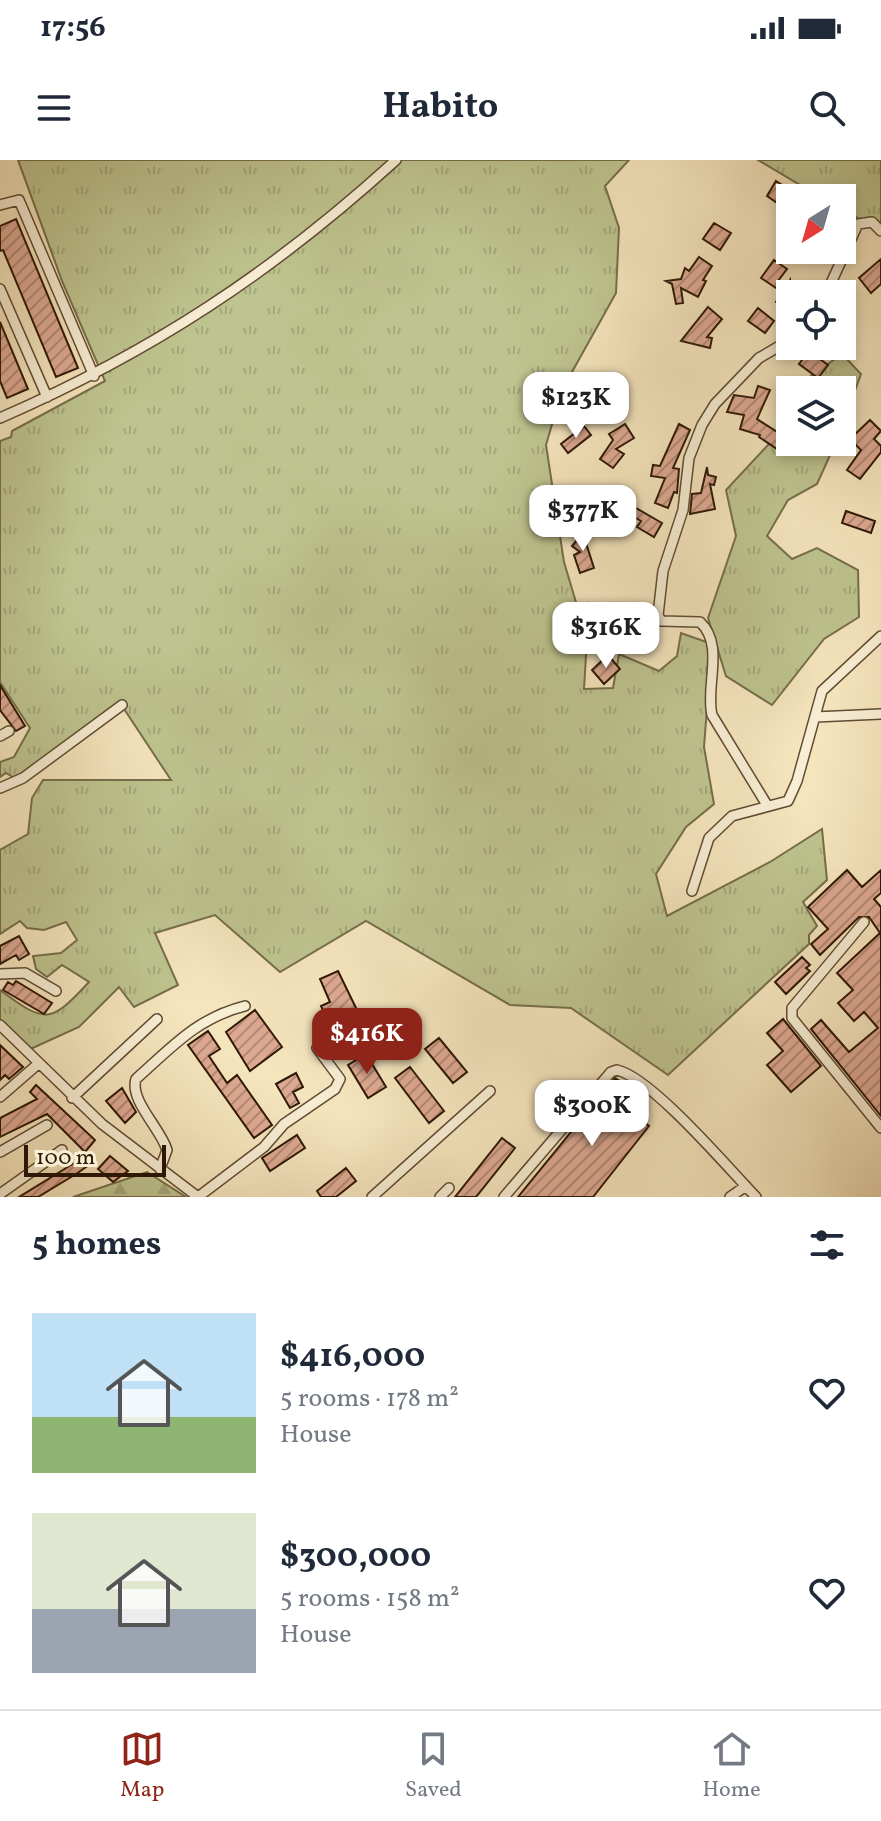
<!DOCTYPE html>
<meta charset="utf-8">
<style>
:root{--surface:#fff;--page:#f6f6f7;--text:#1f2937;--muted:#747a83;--line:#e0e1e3;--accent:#8f2418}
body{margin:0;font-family:Vollkorn,serif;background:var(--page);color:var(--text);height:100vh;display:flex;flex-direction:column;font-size:30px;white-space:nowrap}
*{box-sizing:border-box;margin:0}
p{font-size:26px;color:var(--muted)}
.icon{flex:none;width:44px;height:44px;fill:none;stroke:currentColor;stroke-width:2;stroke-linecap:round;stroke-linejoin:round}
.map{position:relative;height:1037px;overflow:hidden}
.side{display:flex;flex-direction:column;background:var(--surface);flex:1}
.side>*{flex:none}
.needle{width:52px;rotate:217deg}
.controls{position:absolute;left:776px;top:24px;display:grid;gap:16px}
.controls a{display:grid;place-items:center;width:80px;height:80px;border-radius:0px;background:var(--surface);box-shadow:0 4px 12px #0003;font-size:40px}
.scale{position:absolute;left:24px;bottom:20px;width:142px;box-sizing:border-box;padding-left:8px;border:4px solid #2f1806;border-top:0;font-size:22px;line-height:28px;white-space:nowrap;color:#2f1806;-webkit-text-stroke:6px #f8eed4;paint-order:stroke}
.price{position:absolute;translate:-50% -68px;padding:0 18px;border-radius:16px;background:#fff;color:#222;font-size:26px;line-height:52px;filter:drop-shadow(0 2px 4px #0008)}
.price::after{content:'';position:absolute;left:50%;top:48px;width:24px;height:18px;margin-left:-12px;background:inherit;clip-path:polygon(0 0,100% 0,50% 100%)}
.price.current{background:var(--accent);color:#fff}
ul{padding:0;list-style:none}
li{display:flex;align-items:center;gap:24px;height:200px;padding:0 32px}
li span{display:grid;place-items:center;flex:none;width:224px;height:160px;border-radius:0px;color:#555}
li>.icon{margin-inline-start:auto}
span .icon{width:96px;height:96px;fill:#fffc;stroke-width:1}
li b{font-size:34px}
h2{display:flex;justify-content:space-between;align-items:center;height:96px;padding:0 32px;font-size:34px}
.status{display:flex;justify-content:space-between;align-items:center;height:56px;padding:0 40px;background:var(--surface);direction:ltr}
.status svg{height:22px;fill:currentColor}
header{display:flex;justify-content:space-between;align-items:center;height:104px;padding:0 32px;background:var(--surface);font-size:36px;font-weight:700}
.tab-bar{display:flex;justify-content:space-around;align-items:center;height:112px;border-top:2px solid var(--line);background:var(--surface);font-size:22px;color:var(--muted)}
.tab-bar a{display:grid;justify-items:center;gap:4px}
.tab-bar .current{color:var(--accent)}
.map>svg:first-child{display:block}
.grass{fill:url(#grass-tufts);stroke:#766e4a;stroke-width:2}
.forest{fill:url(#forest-firs);stroke:#766e4a;stroke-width:2}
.building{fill:url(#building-hatch);stroke:#2f1806;stroke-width:2}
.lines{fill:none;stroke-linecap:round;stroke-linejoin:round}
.minor-casing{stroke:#604b34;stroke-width:12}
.minor{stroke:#f8eed4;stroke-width:9}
</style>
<div class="status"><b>17:56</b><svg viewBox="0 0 49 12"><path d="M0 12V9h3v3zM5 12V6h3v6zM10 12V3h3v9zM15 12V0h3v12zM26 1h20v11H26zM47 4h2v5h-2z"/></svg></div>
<header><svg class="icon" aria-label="menu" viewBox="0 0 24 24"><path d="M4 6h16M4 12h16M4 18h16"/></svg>Habito<svg class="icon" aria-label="search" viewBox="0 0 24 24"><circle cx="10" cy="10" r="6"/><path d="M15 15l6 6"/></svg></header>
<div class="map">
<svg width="881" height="1037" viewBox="0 0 881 1037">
<defs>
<pattern id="grass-tufts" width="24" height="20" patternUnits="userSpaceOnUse" patternTransform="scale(2)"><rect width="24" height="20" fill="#bec48f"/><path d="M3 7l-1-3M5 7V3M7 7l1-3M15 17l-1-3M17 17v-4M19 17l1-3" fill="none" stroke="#a4a87a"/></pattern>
<pattern id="forest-firs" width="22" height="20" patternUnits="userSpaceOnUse" patternTransform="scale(2)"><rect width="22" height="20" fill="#bec48f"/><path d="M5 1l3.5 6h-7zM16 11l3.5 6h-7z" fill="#a4a87a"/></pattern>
<pattern id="building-hatch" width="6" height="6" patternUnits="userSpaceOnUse" patternTransform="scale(2)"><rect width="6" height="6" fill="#dda992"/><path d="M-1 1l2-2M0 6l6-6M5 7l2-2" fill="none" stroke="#b48975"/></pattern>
</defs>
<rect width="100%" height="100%" fill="#f5e5bd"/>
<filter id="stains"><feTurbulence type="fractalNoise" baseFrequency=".0025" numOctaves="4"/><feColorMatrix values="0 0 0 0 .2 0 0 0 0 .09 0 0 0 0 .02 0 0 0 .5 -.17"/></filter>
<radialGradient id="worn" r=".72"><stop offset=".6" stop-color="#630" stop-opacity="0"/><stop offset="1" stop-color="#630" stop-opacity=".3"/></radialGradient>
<path class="grass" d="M18,0H629L605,26L619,68L616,133L562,230L546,285L564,402L587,479L584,529L613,528L619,494L659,511L677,496L681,473L712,484L704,587L714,644L686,667L656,714L667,756L770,702L822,669L827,720L803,742L817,766L809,775V784L668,915L571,848L510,845L366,761L280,812L215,755L155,773L178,825L134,847L119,827L79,867L26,891L0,865V830C46,864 50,864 89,822L62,805L47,817L36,809L33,796L61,793L77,780L66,762L44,770L27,768L20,761L0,774V690L28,674L32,638L43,620H171L122,546L18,620L6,613L0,617V602L14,597L30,568L0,522V281L11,277L12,271L105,221L62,121Z
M758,0H881V73L842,48V38H822Z
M842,194L861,214L842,266V230H791Z
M790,231V282H836L817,324L788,340L767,376L792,399L817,388L858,410L859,457L824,479L772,545L726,516L708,458L736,376L726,330L782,270L784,235Z"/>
<path class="forest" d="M147,1012L186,1037H73Z"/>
<path class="building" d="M776,21L793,32L783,47L767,36Z
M16,59L78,208L56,217L3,90L0,91V66Z
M714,63L731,73L720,90L703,79Z
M699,97L712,106L703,120L706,121L698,137L681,128L683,143L676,144L672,124L666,121L681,119L685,108L689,111Z
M881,99V124L871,133L859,118Z
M774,100L787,109L778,121L786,126L790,120V128L799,134H790V151L776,142L782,132L761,118Z
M708,147L722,159L707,177L712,178L710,188L681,181Z
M758,148L774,161L765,173L748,161Z
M0,162L28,229L7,238L0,221Z
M809,191L828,205L818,218L799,204Z
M758,226L770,230L757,259L785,277L777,289L759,277L760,275L740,269L744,255L727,252L734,235L754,238Z
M870,260L881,271L874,279L881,286V292L860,319L847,310L861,290L850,279Z
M625,264L634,278L616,289L624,294L613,308L600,299L613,280L609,274Z
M679,264L690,270L673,308L679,309L677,333L674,332L668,348L655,343L665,318L651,316L653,305L660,306Z
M584,266L591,275L568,293L561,284Z
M707,307L708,315L716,317L714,325L710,324L715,349L690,354L692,334L701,333Z
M622,340L662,363L654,377L637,367L641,361L618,348Z
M846,351L875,361L871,373L842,363Z
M585,370L592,375L586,383L594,408L580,413L574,395L580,392L572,386Z
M589,443L605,453L593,472L578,462Z
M608,495L620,509L604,524L592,510Z
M0,525L25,566L16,571L0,550Z
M847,710L862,727L881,710V733L874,739L881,747V956L811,869L821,860L849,892L878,868L864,852L854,861L838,843L853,830L837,813L880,773L869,757H859L820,795L811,784L828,769L808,747Z
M19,776L29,794L19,800L16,795L0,804V786Z
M802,797L810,805L806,808L810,811L786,834L775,822Z
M338,811L357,850L329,863L321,846L330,842L320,819Z
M16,821L52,843L44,854L3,830L8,822L13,825Z
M255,850L282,887L250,911L226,872Z
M783,859L821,906L791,932L767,905L783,891L767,873Z
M208,871L220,889L209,896L227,923L237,915L272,965L254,978L188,885Z
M439,878L467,912L453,923L425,889Z
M0,885L23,907L9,919L5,915L0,920Z
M366,894L386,927L368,938L348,905Z
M410,907L444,951L429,963L395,918Z
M296,913L303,927L293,932L299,943L290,948L276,924Z
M615,918L642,935L630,951L649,966L593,1037H518Z
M36,925L95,980L85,992L47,954L0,977V958L37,939L30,932Z
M122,928L136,952L125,963L106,941Z
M297,975L305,988L270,1011L262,998Z
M502,978L515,988L476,1037H455Z
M110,996L128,1011L113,1022L98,1009Z
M84,997L89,1005L76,1014L38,1037H19Z
M346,1008L356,1021L336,1037H321L317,1031Z"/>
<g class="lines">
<defs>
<path id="minor" d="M0,45L19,40L94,216
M0,129L47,237
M826,134L858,64L872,62L881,71
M0,258C152,192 273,112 396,0
M815,557L881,554
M0,576L9,571
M0,628L23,618L122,545
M767,645L712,555C705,526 725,485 700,462L661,461L658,455L663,411L683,350L689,298L702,265L715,244L759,198L790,180
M692,731L709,678L732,656L788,641L797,621L822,531L881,476
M864,762L792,848V858L881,968
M0,814L25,813L56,831
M0,865L102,964L198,1037
M0,937L38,904
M72,938L157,859
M0,992L47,965
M160,1009L167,990C161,969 129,940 136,919C172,887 197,858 245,846
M0,1034L62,990
M198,1037L264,987L284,964L335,929L340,919L317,888
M372,1037L490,931
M440,1037L449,1028
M504,1037L611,912L617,910C652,918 728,1008 756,1037
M730,1037L746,1026"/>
</defs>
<use href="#minor" class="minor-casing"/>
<use href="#minor" class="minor"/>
</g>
<rect width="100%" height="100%" filter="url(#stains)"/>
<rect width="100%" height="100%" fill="url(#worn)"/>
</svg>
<div class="controls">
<a><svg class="needle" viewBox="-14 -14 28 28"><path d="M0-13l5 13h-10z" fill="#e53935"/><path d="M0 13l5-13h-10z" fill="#747a83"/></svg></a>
<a><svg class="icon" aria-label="locate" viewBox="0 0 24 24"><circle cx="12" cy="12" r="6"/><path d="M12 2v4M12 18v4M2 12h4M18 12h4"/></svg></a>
<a><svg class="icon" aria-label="layers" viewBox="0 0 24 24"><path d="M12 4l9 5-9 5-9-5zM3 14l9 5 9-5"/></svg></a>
</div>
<div class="scale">100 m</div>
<b class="price" style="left:576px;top:280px">$123K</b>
<b class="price" style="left:583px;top:393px">$377K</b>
<b class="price" style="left:606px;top:510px">$316K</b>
<b class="price current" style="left:367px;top:916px">$416K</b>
<b class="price" style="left:592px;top:988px">$300K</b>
</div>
<section class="side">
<h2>5 homes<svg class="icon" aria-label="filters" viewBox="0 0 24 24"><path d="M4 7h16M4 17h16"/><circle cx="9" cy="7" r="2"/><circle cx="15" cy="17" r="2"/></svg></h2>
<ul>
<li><span style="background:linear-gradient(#bfe0f5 65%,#8fb573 0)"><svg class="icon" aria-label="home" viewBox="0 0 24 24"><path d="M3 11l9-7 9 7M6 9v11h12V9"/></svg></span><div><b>$416,000</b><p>5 rooms · 178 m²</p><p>House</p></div><svg class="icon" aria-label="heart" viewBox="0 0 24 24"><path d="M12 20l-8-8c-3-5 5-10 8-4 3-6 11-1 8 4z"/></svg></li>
<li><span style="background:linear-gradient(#dfe7d0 60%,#9aa5b1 0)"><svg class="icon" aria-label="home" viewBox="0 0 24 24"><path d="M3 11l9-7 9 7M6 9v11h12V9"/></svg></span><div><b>$300,000</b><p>5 rooms · 158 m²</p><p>House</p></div><svg class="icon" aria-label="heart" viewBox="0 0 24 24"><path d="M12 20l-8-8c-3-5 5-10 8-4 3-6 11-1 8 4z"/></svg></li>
</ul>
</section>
<nav class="tab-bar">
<a class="current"><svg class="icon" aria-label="map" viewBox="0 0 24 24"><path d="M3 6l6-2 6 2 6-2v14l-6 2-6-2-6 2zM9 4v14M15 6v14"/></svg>Map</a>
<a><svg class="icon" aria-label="saved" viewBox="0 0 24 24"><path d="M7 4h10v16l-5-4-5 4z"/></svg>Saved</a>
<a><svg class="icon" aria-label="home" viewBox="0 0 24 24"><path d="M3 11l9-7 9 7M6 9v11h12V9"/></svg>Home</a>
</nav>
